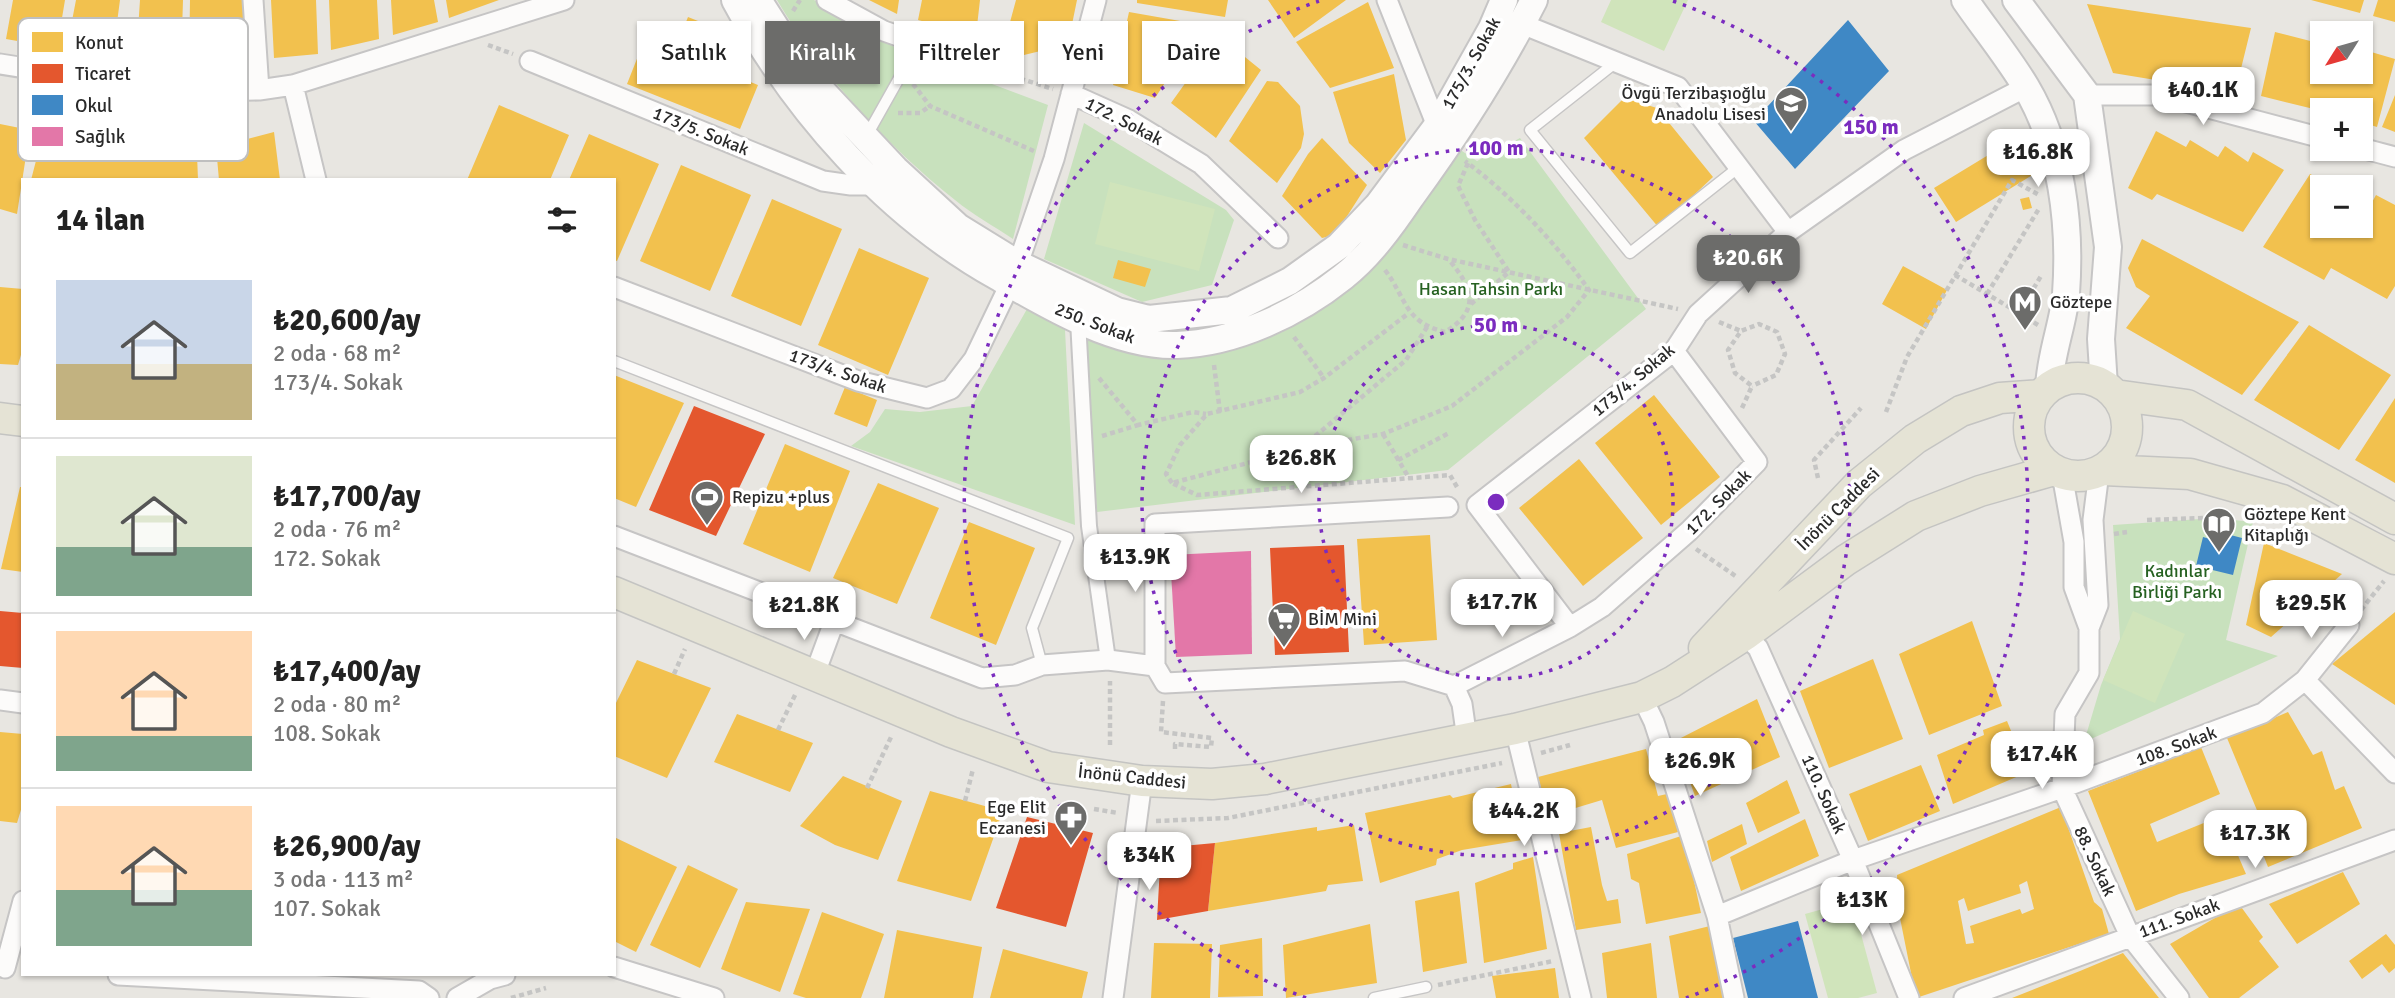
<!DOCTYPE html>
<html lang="tr">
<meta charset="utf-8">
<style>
:root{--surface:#fff;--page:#f2f2f2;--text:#222;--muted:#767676;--line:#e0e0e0;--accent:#6c6c6a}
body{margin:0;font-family:Signika,sans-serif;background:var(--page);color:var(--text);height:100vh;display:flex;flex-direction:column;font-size:26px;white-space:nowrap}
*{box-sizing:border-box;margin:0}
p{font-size:23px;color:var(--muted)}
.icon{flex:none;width:38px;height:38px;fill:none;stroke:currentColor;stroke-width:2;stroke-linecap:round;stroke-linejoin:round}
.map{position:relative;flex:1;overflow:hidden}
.details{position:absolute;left:21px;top:178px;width:595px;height:798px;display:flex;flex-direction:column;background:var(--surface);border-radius:0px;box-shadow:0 2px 5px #0004}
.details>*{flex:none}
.guide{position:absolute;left:637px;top:21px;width:665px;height:63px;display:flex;gap:14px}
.needle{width:46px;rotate:233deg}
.tools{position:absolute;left:2310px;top:21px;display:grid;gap:14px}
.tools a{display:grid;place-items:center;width:63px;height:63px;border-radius:0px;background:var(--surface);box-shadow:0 2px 5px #0004;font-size:35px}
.price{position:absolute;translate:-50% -60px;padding:0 16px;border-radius:14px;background:#fff;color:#222;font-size:23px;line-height:46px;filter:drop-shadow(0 2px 4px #0008)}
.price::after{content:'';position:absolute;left:50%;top:42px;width:21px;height:16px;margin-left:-10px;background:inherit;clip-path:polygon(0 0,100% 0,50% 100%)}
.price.active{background:var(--accent);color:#fff}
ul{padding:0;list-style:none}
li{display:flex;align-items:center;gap:21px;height:175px;padding:0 35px}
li+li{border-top:2px solid var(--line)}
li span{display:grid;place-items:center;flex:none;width:196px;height:140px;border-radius:0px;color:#555}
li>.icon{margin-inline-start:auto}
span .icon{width:84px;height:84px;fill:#fffc;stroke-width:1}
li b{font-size:30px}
h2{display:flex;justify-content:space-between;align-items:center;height:84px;padding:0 35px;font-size:30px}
.pill{padding:0 24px;border-radius:0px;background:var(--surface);box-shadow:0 2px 5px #0004;font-size:24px;line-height:63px}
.pill.active{background:var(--accent);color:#fff}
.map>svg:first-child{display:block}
.green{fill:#c8e1bd}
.pitch{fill:#d0e4bb}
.homes{fill:#f2c14e;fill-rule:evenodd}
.shops{fill:#e4572e}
.schools{fill:#3f88c5}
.health{fill:#e377a8}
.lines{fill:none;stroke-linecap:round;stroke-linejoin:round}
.service-casing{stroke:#c6c5c5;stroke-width:13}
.pedestrian-casing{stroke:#c6c5c5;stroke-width:18}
.minor-casing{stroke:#c6c5c5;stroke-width:23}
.secondary-casing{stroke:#c6c5c5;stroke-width:30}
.primary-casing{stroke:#c4c4c2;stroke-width:33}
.path{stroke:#c5c5c4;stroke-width:4.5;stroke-dasharray:5 3.5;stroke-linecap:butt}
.service{stroke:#fcfbfa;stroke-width:10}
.pedestrian{stroke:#fcfbfa;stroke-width:14}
.minor{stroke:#fcfbfa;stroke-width:19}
.secondary{stroke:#fcfbfa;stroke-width:26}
.primary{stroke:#e5e3d5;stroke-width:30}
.ring{fill:none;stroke:#7b2cbf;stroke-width:3.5;stroke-dasharray:3.5 7}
.labels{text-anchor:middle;stroke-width:7;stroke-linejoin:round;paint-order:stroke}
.street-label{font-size:18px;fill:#2a2a2a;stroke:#fff}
.poi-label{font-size:18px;fill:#2a2a2a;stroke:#fff;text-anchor:start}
.park-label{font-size:18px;fill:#266121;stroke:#fff}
.key{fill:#fff;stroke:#bfbfbf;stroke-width:2}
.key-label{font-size:19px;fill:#2a2a2a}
.centre{fill:#7b2cbf;stroke:#fff;stroke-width:3.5}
.ring-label{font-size:21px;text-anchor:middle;font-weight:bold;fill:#7b2cbf;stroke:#fff;stroke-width:7;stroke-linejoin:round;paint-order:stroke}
</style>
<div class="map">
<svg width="2395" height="998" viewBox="0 0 2395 998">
<rect width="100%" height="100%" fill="#e8e6e1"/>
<path class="green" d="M777,0H814L896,48L1048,105L1013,239C994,226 973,215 955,200C888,147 820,73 777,0Z
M1084,123L1226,210L1234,220L1212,285L1142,302L1044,259Z
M1520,138L1646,309L1448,470L1097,512L1084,332L1118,344L1276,331L1456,147L1477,161Z
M1027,309L1065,330L1075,525L851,446L870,432L885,409L920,412L972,406Z
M2215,518L2253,522L2226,640L2278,656L2084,742L2101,685L2120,639L2113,525Z"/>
<path class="pitch" d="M1611,0H1688L1664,51L1601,22Z
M1110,182L1215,209L1199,271L1095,244Z
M2133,611L2185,634L2155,703L2103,680Z
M1852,901L1877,993L1858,998H1828L1805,914Z"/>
<path class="homes" d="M13,0H65L57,48L6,39Z
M76,0H120L112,60L66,52Z
M140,0H183L181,63L136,60Z
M190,0H244L242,65L189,64Z
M271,0H316L318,54L274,58Z
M329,0H377L379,39L331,50Z
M391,0H434L438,22L393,35Z
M446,0H499L449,18Z
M869,0H899L897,14Z
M922,0H980L976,35L918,20Z
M1016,0H1077L1069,39L1061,46L1024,55L1003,48Z
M1137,0H1228L1225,17L1137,3Z
M1268,0H1346L1294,38Z
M2311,0H2364L2360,13Z
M2378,0H2395V22L2373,16Z
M1368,2L1394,68L1330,88L1296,42Z
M2087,4L2251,28L2235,93L2113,73Z
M1129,12L1203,25L1155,98L1113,85Z
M688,17L728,33L721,49L731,53L723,71L758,85L740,129L627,84L646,36L662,42L668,27L682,32Z
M2275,32L2322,44V72H2361V49L2395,59L2377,127L2361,122V110L2322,111L2261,96Z
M1219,36L1261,70L1216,138L1171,103Z
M1394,74L1406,140L1380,173L1349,143L1333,92Z
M1267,81L1278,82L1300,106L1304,134L1301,148L1277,183L1229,141Z
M2395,95V132L2382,127Z
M1624,98L1657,108L1713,177L1659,228L1584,138Z
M499,105L569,135L550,180H467Z
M0,124L30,130L17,214L0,209Z
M44,130L197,154L198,180H31Z
M2156,131L2186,147L2190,140L2218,157L2225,146L2248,162L2253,152L2284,170L2243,232L2157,194L2152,200L2128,188Z
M274,132L280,180H219L216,147Z
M589,134L659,164L617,261L614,260V180H569Z
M1322,138L1367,185L1335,235L1322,238L1282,196L1308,154Z
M2013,140L2034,174L1956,222L1934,188Z
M681,165L751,195L710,291L640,261Z
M2310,174L2336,187H2322V226H2361V201L2370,206L2376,195L2395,205V286L2387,299L2331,268L2324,280L2263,247Z
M2029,197L2032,208L2023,210L2020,199Z
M772,199L842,229L801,326L731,296Z
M2142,239L2299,322L2242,395L2126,328L2150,296L2136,287L2128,268Z
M859,248L929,278L888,375L818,345Z
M1118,260L1151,269L1145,287L1113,278Z
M1903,266L1947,290L1926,329L1882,304Z
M0,287L23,289V348L18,365L0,364Z
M2309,325L2391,375L2339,450L2254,400Z
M614,375L684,403L636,507L614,498Z
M845,387L877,400L867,427L834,414Z
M1654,395L1720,477L1661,525L1595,443Z
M2395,398V483L2355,460Z
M785,444L850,471L810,572L743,544Z
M1579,459L1643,538L1583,586L1519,508Z
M878,483L939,508L897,604L833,578Z
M20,487H23V572L1,569Z
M969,522L1035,548L996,645L930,618Z
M1430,535L1437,640L1364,645L1357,539Z
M2264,543L2342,574L2271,637L2246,625Z
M2395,612V705L2332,664Z
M1972,621L2002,706L1929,735L1899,654Z
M1873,659L1903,739L1829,768L1800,691Z
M637,660L711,688L667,778L614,756V707Z
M1757,699L1780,757L1695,796L1675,741Z
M2288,712L2313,755L2322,751L2335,790L2344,786L2362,828L2268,867L2251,824L2261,820L2227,738Z
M737,714L813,743L790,792L714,762Z
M2007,721L2028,772L1953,804L1937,755L1984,735L1983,730Z
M0,732L23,734V803L17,823L0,821Z
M2201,747L2220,794L2150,824L2157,842L2221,816L2246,874L2179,894L2136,911L2088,791Z
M1646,749L1658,796L1667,794L1678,832L1616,848L1602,800L1549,816L1538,777Z
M1921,765L1940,811L1868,841L1849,794Z
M843,776L902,801L878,860L835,845L800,826Z
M1787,780L1800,813L1758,833L1746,803Z
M1511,784L1522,840L1462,850L1437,859L1436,865L1380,883L1365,813L1450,795L1453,798Z
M930,791L1003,811L971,901L897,881Z
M2061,807L2094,902L2102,909L2109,934L1916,998L1899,913L1897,875ZM2027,881L2034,909L2022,914L2020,909L1970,926L1974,943L1966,944L1958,901L1964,898L1968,911L2021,893L2019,885Z
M1805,819L1819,856L1741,891L1730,857Z
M1742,824L1747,844L1712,862L1707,841Z
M1354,825L1363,881L1328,885L1326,891L1208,911L1215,843L1317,827V831Z
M1591,827L1602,885L1607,901L1618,899L1621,923L1576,930L1559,833Z
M1684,835L1701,913L1646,924L1639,883L1631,879L1627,854Z
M614,837L677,867L636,952L614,941Z
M1533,857L1547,949L1484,963L1475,883L1513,869V863Z
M688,865L738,889L700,968L650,945Z
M2343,872L2360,904L2297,944L2269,904Z
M1459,891L1467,963L1423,972L1415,901Z
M746,902L810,909L780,992L721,969Z
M2239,904L2263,937L2259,941L2279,967L2239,998H2209L2170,944Z
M822,912L884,934L861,998H806L793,994Z
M1370,924L1377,983L1286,998L1283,945Z
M1710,926L1725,998H1679L1669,936Z
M897,930L982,947L973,998H884Z
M2386,934L2395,945V968L2389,973L2382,964L2362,979L2349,961Z
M1262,938L1263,996L1218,997L1220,945Z
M1154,943L1212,944L1210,998H1151Z
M1651,943L1657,998H1607L1602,953Z
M1003,949L1088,972L1082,998H990Z
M2123,953L2159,998H2012L2080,971Z
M1555,968L1559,998H1496L1492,976Z"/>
<path class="shops" d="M694,406L765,434L716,536L649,510Z
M1344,545L1349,652L1275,655L1270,548Z
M0,611L23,613V668L0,666Z
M1027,817L1093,833L1066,927L996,908Z
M1215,843L1208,911L1157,920L1161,848Z"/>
<path class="schools" d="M1848,20L1889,71L1795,169L1754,121Z
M2219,532L2242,538L2233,575L2196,566L2203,537L2217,541Z
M1798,921L1818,998H1748L1733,938Z"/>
<path class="health" d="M1251,551L1252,654L1176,657L1170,555Z"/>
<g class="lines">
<defs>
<path id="service" d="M1615,63L1530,130L1630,253L1739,167
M866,137L902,73L912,41
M614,361L1068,538L1032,628L1042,665
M1374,998L1426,987"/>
<path id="pedestrian" d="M1078,320L1089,526L1108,660"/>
<path id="minor" d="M253,0L259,90
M827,0L884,31L994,70
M1387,0L1437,126
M1522,24L1678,87L1788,232
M530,61L823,181L851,185H875
M0,64L177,92L259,90L293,85L564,0
M293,85L316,180
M1071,94L1129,120L1201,164L1278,238
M2087,95H2159L2322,138
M2361,148L2395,157
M1018,264L1054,159L1096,0
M614,287L858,381L927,398L951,389L974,359L1010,284
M2099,472L2093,520L2098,605L2089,628V673L2065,714L2062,788L2130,936L2179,998
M2062,474L2074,542V587L2089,628
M614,536L982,678L1015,675L1042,665L1108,660L1155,666L1165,683L1405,671L1454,686L1462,704L1467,739
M1570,627L1477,505L1674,351L1698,314L1788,232L1904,150L2026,87
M1745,635L1758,648L1853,860L1909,998
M1155,666V524L1448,507
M814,676L834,622
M2305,680L2395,773
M1454,686L1570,627L1602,607L1689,531L1757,462L1674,351
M1642,697L1654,722L1717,916L1734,998
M0,700L23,703
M1515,729L1581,998
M1717,916L1853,860L2062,788L2263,713L2305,680L2349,625
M614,967L714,998
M5,968L23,901
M118,975L419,991L429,998
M457,998L490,979L505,975
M1113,998L1142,781
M1964,998L2395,840"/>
<path id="secondary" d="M735,0C795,111 887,215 998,277C1048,306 1117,347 1177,345C1236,343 1298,313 1343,277C1370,256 1392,225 1411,197C1457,134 1499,69 1534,0
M758,0L805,73L895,169L958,227L1018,264L1117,311L1149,319L1232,310L1290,281L1339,246L1378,205L1437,126L1492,28L1504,0
M1965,0C1985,29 2008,57 2026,87C2062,148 2071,224 2066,294C2063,325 2050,355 2049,388
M2016,0L2087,95L2108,247L2101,339L2104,386"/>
<path id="primary" d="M2029 427a49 49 0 1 1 98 0a49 49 0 1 1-98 0Z
M2115,395L2187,405L2395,519
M0,418L23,421
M2104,470L2190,474L2282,500L2395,559
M614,592L951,732L1048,767L1142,781L1212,784L1265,779L1515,729L1642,697L1672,682L1745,635L1846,560L1916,516L1980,491L2054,470
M1704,648L1859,484L1915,439L1961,411L2000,398L2041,395"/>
</defs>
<use href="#service" class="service-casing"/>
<use href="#pedestrian" class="pedestrian-casing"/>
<use href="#minor" class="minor-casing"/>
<use href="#secondary" class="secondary-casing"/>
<use href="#primary" class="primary-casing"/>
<path class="path" d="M793,11L800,0
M488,45L513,54
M1012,76L1053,89
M913,84L930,106L1034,151
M898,113H920L930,106
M1468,163L1458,186L1475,220L1509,272L1471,304
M1403,245L1448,259L1678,309
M1385,270C1407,299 1404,322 1445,332C1481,310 1473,288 1449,260
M1955,275L2019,313
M1987,294L2040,207
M1719,322L1741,331
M2038,325L2019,313L2041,276
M1294,337L1324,378
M1214,365L1220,412
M1099,378L1138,425L1193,412L1206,414
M1742,408L1752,386L1735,373L1728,350L1741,331L1759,324L1777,332L1785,354L1776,375L1752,386
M1886,412L1907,357L2012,180L2039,195
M1383,434L1409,478
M1102,436L1138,425
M1302,447L1406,360L1427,327
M1398,460L1449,433
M1818,478L1814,460L1861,408
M1172,483L1166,474L1180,445L1207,414L1300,392L1324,378L1409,313
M1457,487L1450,475L1197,495L1172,483L1312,446L1383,434L1452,406L1567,317L1589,290C1554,241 1513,197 1465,161
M2147,520L2229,517V512
M2114,534L2127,532
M1696,549L1737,577
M2361,610L2384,581
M674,674L685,649
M1163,701L1161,732L1212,738L1211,747L1175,744V752
M778,730L796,693
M1110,745V681
M1541,753L1570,745
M867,788L892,735
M965,801L973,769
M1094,809L1118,813
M1156,821L1228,818L1502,763
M1438,985L1553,961
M511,998L546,988"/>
<use href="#service" class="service"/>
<use href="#pedestrian" class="pedestrian"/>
<use href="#minor" class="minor"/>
<use href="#secondary" class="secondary"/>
<use href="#primary" class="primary"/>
</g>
<g class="ring">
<circle cx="1496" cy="502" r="177"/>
<circle cx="1496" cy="502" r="354"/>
<path d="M1306 998A531 531 0 0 1 1319 1M1673 1A531 531 0 0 1 1686 998"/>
</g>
<defs>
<symbol id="school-pin" viewBox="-11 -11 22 30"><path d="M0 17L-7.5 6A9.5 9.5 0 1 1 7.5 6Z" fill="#6c6c6a" stroke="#fff"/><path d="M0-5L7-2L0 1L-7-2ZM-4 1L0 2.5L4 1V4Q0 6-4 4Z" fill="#fff"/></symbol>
<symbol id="metro-pin" viewBox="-11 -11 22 30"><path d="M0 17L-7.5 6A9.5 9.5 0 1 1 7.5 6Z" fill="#6c6c6a" stroke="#fff"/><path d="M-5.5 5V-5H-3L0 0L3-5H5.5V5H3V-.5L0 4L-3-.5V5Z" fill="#fff"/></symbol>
<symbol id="stadium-pin" viewBox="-11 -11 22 30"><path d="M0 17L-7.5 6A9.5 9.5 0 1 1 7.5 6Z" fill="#6c6c6a" stroke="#fff"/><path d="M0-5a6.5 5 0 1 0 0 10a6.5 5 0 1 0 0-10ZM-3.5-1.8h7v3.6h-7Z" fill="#fff"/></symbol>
<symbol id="library-pin" viewBox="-11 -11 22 30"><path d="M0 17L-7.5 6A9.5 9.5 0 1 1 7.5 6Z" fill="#6c6c6a" stroke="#fff"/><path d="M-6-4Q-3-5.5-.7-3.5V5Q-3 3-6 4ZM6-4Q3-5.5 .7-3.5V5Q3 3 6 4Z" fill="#fff"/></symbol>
<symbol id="supermarket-pin" viewBox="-11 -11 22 30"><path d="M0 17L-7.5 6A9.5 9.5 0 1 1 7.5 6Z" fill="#6c6c6a" stroke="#fff"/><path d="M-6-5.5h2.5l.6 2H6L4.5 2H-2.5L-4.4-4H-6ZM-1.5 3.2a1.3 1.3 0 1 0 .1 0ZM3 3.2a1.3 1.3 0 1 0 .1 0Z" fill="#fff"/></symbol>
<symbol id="pharmacy-pin" viewBox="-11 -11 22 30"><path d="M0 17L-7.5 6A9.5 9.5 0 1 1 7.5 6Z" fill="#6c6c6a" stroke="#fff"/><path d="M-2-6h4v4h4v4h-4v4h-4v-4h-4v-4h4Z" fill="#fff"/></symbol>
</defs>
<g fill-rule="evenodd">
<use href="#school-pin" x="1772" y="84" width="38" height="52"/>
<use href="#metro-pin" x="2006" y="283" width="38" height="52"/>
<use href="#stadium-pin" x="688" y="478" width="38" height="52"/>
<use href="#library-pin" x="2200" y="505" width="38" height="52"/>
<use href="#supermarket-pin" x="1265" y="600" width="38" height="52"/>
<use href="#pharmacy-pin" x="1052" y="798" width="38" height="52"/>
</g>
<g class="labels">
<g class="street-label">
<text transform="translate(1471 63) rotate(-61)" y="6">175/3. Sokak</text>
<text transform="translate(1124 121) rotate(27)" y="6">172. Sokak</text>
<text transform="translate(701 131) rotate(22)" y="6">173/5. Sokak</text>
<text transform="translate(1095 323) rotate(21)" y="6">250. Sokak</text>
<text transform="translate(838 371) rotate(19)" y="6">173/4. Sokak</text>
<text transform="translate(1633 380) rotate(-40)" y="6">173/4. Sokak</text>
<text transform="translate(1718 502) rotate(-45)" y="6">172. Sokak</text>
<text transform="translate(1838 509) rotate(-45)" y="6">İnönü Caddesi</text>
<text transform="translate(2176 746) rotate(-20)" y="6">108. Sokak</text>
<text transform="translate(1132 777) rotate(6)" y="6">İnönü Caddesi</text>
<text transform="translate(1824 794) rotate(66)" y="6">110. Sokak</text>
<text transform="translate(2095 861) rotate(65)" y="6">88. Sokak</text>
<text transform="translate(2179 918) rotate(-20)" y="6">111. Sokak</text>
</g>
<g class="poi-label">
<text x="1766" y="99" text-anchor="end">Övgü Terzibaşıoğlu<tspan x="1766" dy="21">Anadolu Lisesi</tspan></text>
<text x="2050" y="308">Göztepe</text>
<text x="732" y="503">Repizu +plus</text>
<text x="2244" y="520">Göztepe Kent<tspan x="2244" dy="21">Kitaplığı</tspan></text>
<text x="1308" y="625">BİM Mini</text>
<text x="1046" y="813" text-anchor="end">Ege Elit<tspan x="1046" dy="21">Eczanesi</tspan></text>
</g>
<g class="park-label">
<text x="1491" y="295">Hasan Tahsin Parkı</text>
<text x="2177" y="577">Kadınlar<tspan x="2177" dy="21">Birliği Parkı</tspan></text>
</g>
</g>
<rect x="18" y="18" width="230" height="143" rx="10" class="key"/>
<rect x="32" y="32" width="31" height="20" fill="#f2c14e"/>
<rect x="32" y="64" width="31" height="19" fill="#e4572e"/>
<rect x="32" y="95" width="31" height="20" fill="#3f88c5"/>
<rect x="32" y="127" width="31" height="19" fill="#e377a8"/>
<g class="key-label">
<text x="75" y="49">Konut</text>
<text x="75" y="80">Ticaret</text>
<text x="75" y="112">Okul</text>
<text x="75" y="143">Sağlık</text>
</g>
<circle cx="1496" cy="502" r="10" class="centre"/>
<g class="ring-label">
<text x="1871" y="134">150 m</text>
<text x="1496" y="155">100 m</text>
<text x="1496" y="332">50 m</text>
</g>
</svg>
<div class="tools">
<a><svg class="needle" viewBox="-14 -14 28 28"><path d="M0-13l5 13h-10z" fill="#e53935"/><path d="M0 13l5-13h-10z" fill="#767676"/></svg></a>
<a>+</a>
<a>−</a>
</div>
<b class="price" style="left:2203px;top:127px">₺40.1K</b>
<b class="price" style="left:2038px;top:189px">₺16.8K</b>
<b class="price active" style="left:1748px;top:295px">₺20.6K</b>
<b class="price" style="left:1301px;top:495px">₺26.8K</b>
<b class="price" style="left:1135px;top:594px">₺13.9K</b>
<b class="price" style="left:1502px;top:639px">₺17.7K</b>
<b class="price" style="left:2311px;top:640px">₺29.5K</b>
<b class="price" style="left:804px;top:642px">₺21.8K</b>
<b class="price" style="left:2042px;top:791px">₺17.4K</b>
<b class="price" style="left:1700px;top:798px">₺26.9K</b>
<b class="price" style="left:1524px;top:848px">₺44.2K</b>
<b class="price" style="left:2255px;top:870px">₺17.3K</b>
<b class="price" style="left:1149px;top:892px">₺34K</b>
<b class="price" style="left:1862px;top:937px">₺13K</b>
<div class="guide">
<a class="pill">Satılık</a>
<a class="pill active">Kiralık</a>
<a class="pill">Filtreler</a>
<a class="pill">Yeni</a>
<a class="pill">Daire</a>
</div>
<section class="details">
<h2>14 ilan<svg class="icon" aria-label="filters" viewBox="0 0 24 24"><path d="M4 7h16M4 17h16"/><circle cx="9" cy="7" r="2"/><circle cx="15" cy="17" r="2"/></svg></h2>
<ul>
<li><span style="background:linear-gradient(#c9d6e8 60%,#c2b280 0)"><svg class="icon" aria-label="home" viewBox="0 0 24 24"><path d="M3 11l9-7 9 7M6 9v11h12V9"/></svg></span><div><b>₺20,600/ay</b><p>2 oda · 68 m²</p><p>173/4. Sokak</p></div></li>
<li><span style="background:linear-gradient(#dfe7d0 65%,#7fa58c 0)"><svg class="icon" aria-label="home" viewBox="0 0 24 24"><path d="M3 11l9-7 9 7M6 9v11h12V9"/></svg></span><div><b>₺17,700/ay</b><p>2 oda · 76 m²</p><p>172. Sokak</p></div></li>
<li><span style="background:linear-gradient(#ffd9b3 75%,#7fa58c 0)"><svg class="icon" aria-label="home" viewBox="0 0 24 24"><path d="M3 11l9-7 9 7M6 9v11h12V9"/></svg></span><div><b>₺17,400/ay</b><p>2 oda · 80 m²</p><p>108. Sokak</p></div></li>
<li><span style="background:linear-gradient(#ffd9b3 60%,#7fa58c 0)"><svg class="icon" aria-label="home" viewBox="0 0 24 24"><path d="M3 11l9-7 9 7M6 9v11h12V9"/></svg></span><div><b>₺26,900/ay</b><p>3 oda · 113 m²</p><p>107. Sokak</p></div></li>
</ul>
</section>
</div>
